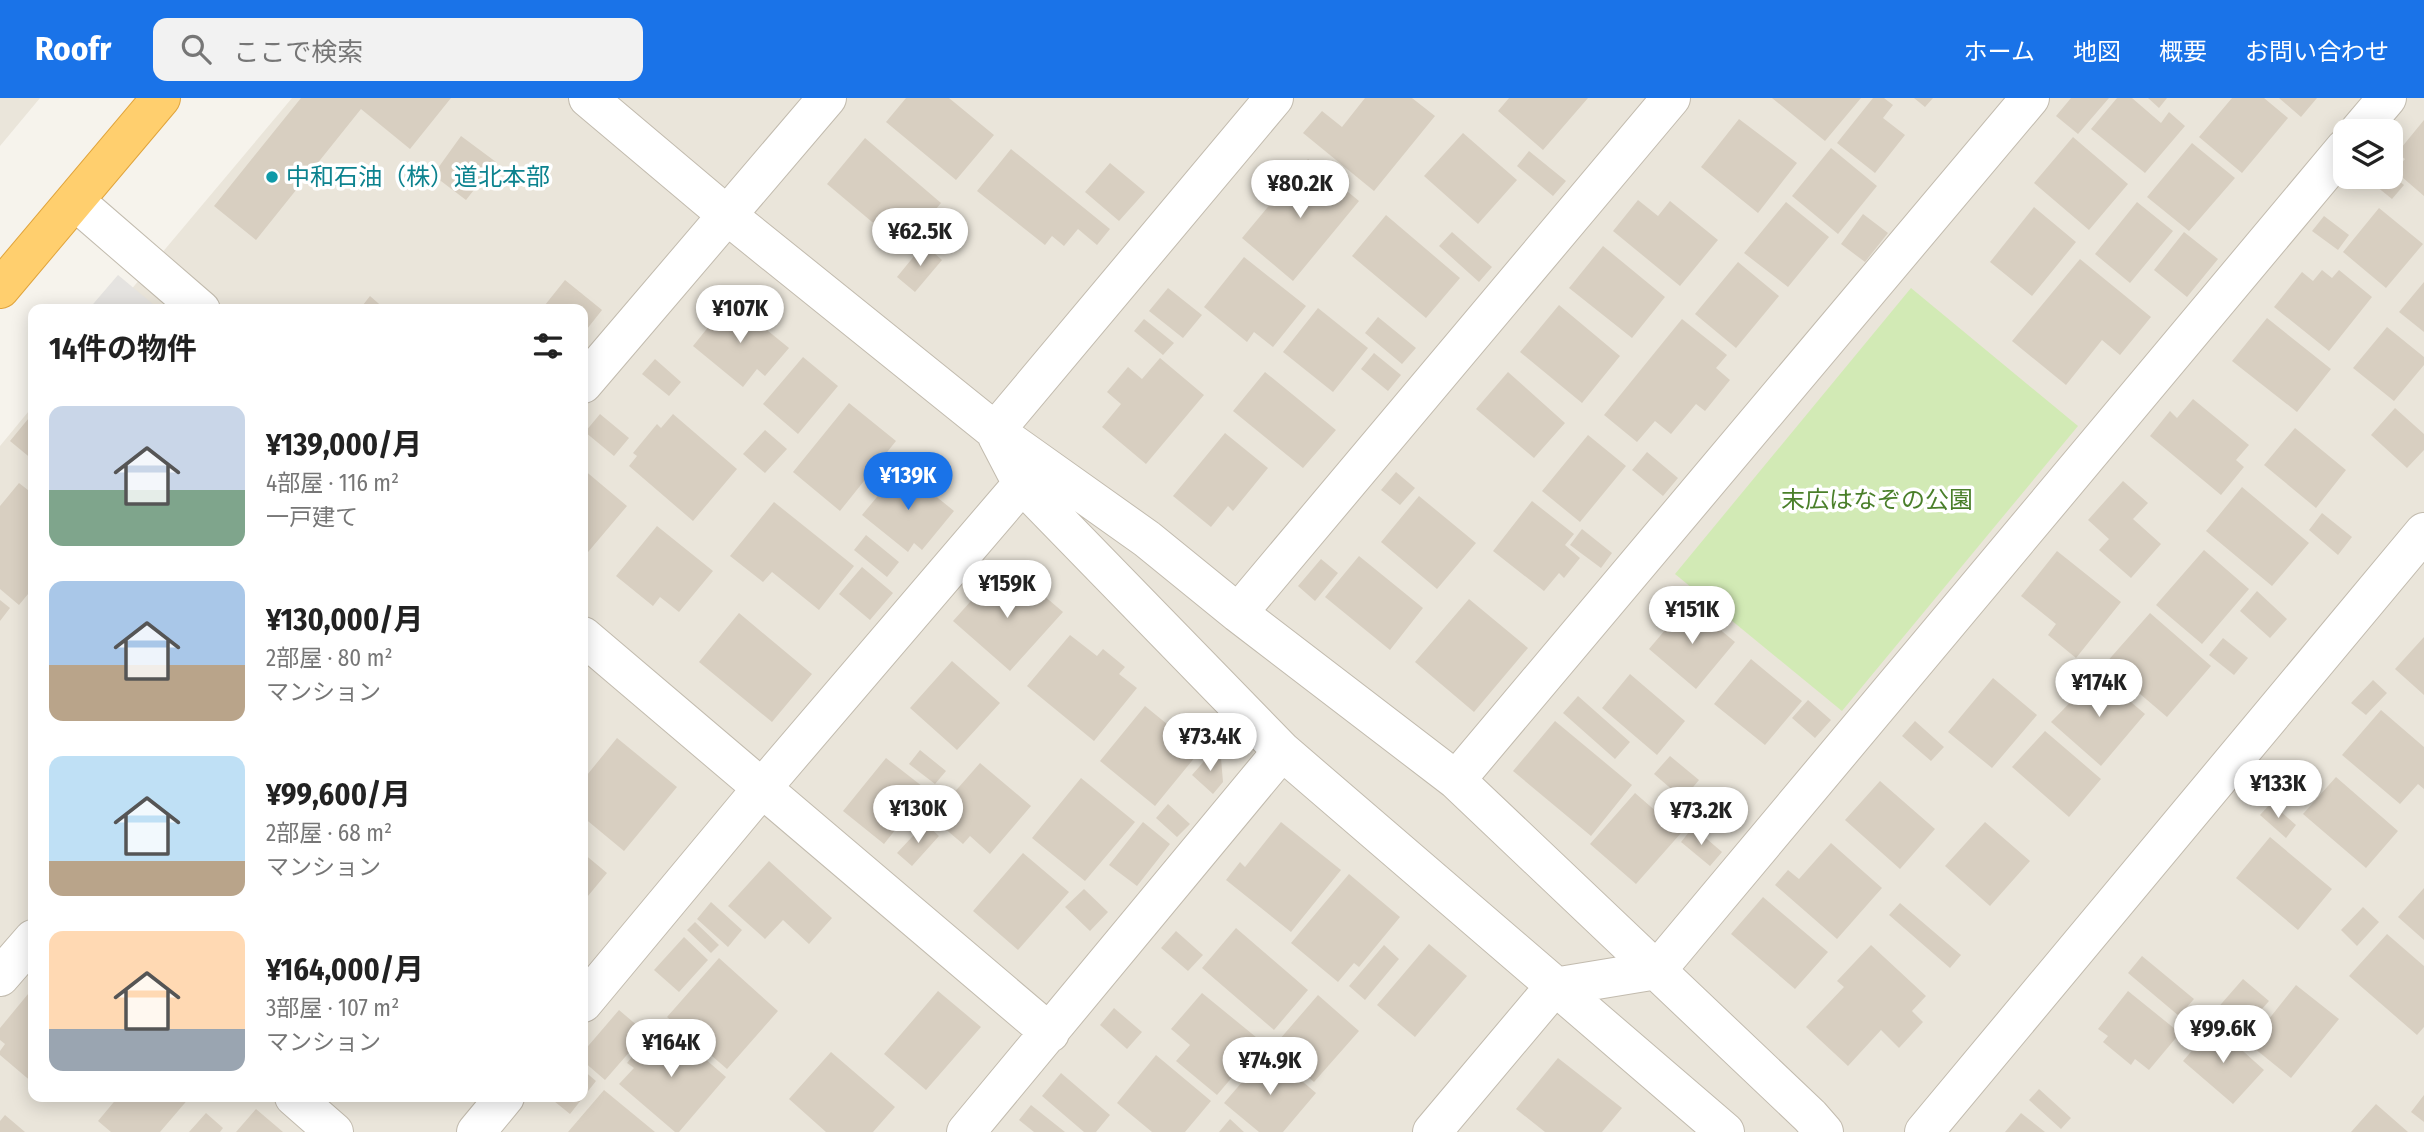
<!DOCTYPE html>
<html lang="ja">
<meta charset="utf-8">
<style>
:root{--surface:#fff;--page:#f2f2f2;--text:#222;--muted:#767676;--accent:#1a73e8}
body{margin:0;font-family:"Fira Sans Condensed","Noto Sans JP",sans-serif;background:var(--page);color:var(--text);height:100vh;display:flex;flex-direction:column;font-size:26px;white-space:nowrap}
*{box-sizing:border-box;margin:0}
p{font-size:23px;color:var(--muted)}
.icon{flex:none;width:38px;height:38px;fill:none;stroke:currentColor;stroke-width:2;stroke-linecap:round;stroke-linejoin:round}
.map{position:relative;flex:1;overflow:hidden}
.panel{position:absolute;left:28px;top:206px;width:560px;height:798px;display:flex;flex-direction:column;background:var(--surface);border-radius:14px;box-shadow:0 4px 18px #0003}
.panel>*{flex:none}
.tools{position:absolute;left:2333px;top:21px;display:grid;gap:14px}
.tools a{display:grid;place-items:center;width:70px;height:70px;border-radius:14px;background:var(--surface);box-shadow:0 4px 18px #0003;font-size:35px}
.price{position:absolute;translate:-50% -60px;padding:0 16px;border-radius:24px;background:#fff;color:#222;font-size:23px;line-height:46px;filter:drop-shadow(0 2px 4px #0008)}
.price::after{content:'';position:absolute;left:50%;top:42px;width:21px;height:16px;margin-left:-10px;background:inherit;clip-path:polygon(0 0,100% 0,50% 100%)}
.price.on{background:var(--accent);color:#fff}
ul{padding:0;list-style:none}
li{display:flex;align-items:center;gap:21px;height:175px;padding:0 21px}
li span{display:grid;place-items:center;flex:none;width:196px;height:140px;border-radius:14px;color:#555}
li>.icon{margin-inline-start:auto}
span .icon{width:84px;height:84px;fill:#fffc;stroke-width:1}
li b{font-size:30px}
h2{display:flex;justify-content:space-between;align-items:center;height:84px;padding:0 21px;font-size:30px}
header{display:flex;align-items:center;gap:42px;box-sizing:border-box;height:98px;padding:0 35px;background:var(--accent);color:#fff}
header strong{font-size:33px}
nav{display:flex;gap:38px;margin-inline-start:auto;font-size:24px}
.search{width:490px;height:63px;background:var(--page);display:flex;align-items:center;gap:18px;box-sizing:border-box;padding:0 24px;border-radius:14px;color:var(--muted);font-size:26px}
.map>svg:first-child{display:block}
.residential{fill:#eae5da;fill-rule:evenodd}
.green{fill:#d2eab5}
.parking{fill:#e5e3e0}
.building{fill:#d8cfc1}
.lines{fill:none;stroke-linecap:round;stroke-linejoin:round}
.minor-casing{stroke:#c2bbae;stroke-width:40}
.highway-casing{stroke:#e0a43c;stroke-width:40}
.minor{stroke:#fff;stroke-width:38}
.highway{stroke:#ffcf6e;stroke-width:38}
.culture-dot{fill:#0f9aa8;stroke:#fff;stroke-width:2.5}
.labels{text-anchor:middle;stroke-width:7;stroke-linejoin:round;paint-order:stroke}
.culture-label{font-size:24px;fill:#0d838f;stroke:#fff;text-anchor:start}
.park-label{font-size:24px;fill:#4a7f2a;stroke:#fff}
</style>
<header>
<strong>Roofr</strong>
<div class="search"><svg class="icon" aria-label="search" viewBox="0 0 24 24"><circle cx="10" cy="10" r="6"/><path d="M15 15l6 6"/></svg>ここで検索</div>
<nav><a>ホーム</a><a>地図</a><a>概要</a><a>お問い合わせ</a></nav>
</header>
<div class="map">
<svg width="2424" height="1034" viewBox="0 0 2424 1034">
<rect width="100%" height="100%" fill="#f6f3ec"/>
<path class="residential" d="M0,0H40L0,48Z
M292,0H2424V1034H0V348L33,308V999H583V212H114ZM2345,33H2390V79H2345Z"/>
<path class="green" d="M1911,190L2078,328L1842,613L1675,476Z"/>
<path class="parking" d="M118,177L160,212H88Z"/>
<path class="building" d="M301,0H451L410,51L361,11L256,142L214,108Z
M906,0H949L994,37L956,82L886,24Z
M1365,0H1412L1435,18L1374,93L1303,35L1322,13L1342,29Z
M1509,0H1588L1543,52L1498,13Z
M1772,0H1861L1825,43Z
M1873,0H1884L1893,7L1883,20L1905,37L1875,75L1837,45Z
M1914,0H1933L1925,9Z
M2071,0H2109L2078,36L2056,18Z
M2117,0H2132L2161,25L2169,14L2185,28L2145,75L2091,31Z
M2148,0H2167L2159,10Z
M2232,0H2264L2288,20L2242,75L2199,39Z
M2279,0H2317L2301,19Z
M1739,21L1797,65L1758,115L1701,69Z
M2424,22V98L2395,73L2405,61L2397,55Z
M1463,35L1517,82L1478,126L1424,78Z
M461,38L496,64L466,102L433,77Z
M2073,39L2128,86L2089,132L2034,85Z
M865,40L941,105L903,150L827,86Z
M2192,45L2235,80L2189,133L2147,99Z
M1831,50L1877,88L1838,136L1792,98Z
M1011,51L1110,131L1097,147L1078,131L1064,148L1052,138L1045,147L977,93Z
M1529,53L1566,83L1553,98L1517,68Z
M1308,61L1359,103L1293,183L1242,140Z
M1110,65L1145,94L1119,123L1085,94Z
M2390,76L2404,87L2392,101L2366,80L2390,79Z
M1638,102L1658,118L1670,103L1718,142L1680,188L1613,133Z
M1786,104L1829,139L1788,189L1744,155Z
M2137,104L2173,133L2130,185L2095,156Z
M2034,109L2076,144L2032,198L1990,164Z
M2379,110L2423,146L2386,190L2343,154Z
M1863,116L1888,135L1865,164L1841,146Z
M1386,117L1460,180L1426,220L1352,158Z
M2324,118L2349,137L2338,152L2312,133Z
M1452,134L1492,169L1479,184L1439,148Z
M2184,134L2218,161L2187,199L2154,172Z
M924,146L942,162L915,194L897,179Z
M1603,148L1665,199L1632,240L1569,190Z
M1244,159L1306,208L1273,249L1254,234L1247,244L1204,209Z
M2080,161L2151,219L2120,257L2102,242L2066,287L2012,243Z
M1738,164L1779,198L1736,250L1695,216Z
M2322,172L2332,180L2339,172L2372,199L2329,253L2274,209L2302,174L2313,183Z
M565,182L602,212L583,236V212H541Z
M2424,184V234L2399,214Z
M1168,190L1202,217L1183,240L1149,213Z
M370,198L386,212H359Z
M730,202L789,250L765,278L757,271L743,289L693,248Z
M1559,207L1620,258L1582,305L1520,254Z
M1318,210L1368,250L1333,294L1283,254Z
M1378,219L1416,250L1402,266L1365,235Z
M2267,220L2331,271L2297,314L2232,263Z
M1144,221L1174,245L1163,257L1134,233Z
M1682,221L1727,257L1716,270L1730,282L1705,313L1696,306L1671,336L1655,323L1637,344L1604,317Z
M2387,229L2424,259V267L2394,303L2353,270Z
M1374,255L1401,277L1388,293L1361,271Z
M803,259L838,288L798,336L763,306Z
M1160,260L1204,297L1146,366L1102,329L1121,306L1107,294L1128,269L1142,281Z
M655,261L681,284L669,298L642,276Z
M1265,274L1336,332L1303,370L1233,313Z
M1508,274L1565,325L1534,360L1476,311Z
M2193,301L2249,347L2236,362L2244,369L2221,397L2150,338L2170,313L2177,320Z
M849,305L896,343L840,413L793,374Z
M2395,310L2424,336V352L2407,370L2371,337Z
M33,315V362L10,343Z
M600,316L629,340L614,358L585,334Z
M673,316L737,371L693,423L629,368L637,358L633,355L657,326L661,330Z
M2295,330L2346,372L2316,410L2264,367Z
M765,332L787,351L765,375L743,356Z
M1225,335L1268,370L1233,413L1228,408L1211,429L1173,398Z
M1588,337L1626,368L1580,424L1542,393Z
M1647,354L1678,380L1663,398L1632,372Z
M901,370L954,413L922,452L914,445L908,454L862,417Z
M583,371L627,408L583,460Z
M1396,374L1415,390L1400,407L1381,392Z
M2123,383L2148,405L2133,421L2161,446L2131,480L2099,452L2109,441L2088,422Z
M19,385L33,396V490L19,507L0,491V408Z
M2242,389L2309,445L2272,488L2206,433Z
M1419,398L1476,445L1437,491L1381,444Z
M1532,403L1574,436L1565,447L1580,460L1564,480L1559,475L1544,493L1493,453Z
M774,404L854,468L819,512L772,474L763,484L730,458Z
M2322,415L2352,439L2338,457L2309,432Z
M657,428L713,473L679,514L660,499L653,508L616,478Z
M1582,431L1612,455L1601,470L1570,447Z
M866,437L899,464L887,479L854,452Z
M2204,452L2249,491L2202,546L2156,507Z
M2057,453L2121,504L2076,560L2048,537L2056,526L2021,498Z
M1359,458L1423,510L1390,552L1325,499Z
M1321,461L1338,475L1315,503L1298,488Z
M862,469L893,495L870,522L839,496Z
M996,475L1027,502L1036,491L1063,514L1010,573L953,523Z
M2257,493L2287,521L2270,540L2240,513Z
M1469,501L1528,550L1474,614L1415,564Z
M0,502L10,510L0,523Z
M1688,505L1735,544L1696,591L1649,551Z
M739,515L812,576L772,624L699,564Z
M2150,515L2211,568L2167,619L2105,566Z
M1070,537L1097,558L1103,551L1125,569L1119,576L1137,590L1094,643L1027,588Z
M2424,539V597L2395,571Z
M2223,540L2248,560L2234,577L2209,557Z
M1751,561L1802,603L1765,647L1714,606Z
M952,563L1000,605L957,652L910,610Z
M1630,576L1685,623L1657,657L1602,610Z
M2098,576L2145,616L2101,668L2051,624Z
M1993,580L2037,617L1992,670L1948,634Z
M2373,582L2387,595L2366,617L2351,605Z
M1578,598L1630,644L1615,661L1563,615Z
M1808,602L1831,622L1815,640L1792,620Z
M1145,608L1200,653L1155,708L1100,663Z
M2381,612L2424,649V691L2418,686L2400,706L2342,657Z
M1555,623L1632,687L1591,738L1513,673Z
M1915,623L1944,649L1931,663L1902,638Z
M2045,633L2101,681L2069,719L2012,669Z
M617,640L677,689L624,753L583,719V682Z
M920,652L946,673L935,686L909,666Z
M1213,653L1221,660L1223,684L1213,696L1192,677Z
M1670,658L1699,682L1683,701L1654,676Z
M886,660L927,692L884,746L843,713Z
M980,665L1031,708L990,756L970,738L963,746L943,729L950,723L938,713Z
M2336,679L2398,733L2366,770L2303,716Z
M1081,680L1135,724L1085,783L1032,740Z
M1880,683L1935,731L1900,771L1845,722Z
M1635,695L1681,735L1636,786L1590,746Z
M2271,705L2296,727L2286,740L2260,717Z
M1168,706L1190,726L1177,739L1156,720Z
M1143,724L1170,746L1137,788L1109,767Z
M1281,724L1341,772L1291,834L1226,782L1240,764L1245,769Z
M1985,724L2030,763L1990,808L1945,768Z
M925,725L939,738L912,768L897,755Z
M1693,729L1722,754L1710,768L1681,744Z
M2270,739L2332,791L2298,832L2236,780Z
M1831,745L1882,790L1837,841L1775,787L1788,772L1799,781Z
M583,755L607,775L583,804Z
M1023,755L1069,794L1018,852L973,813Z
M769,763L832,820L809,846L783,822L765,841L728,808Z
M1349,776L1400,819L1359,869L1354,865L1338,884L1291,845Z
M2424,790V842L2398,819Z
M1084,791L1108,814L1090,833L1065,809Z
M1763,799L1828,854L1795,891L1731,836Z
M711,804L742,832L728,849L697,821Z
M1900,805L1961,857L1950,870L1889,817Z
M2363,809L2379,824L2357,848L2341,832Z
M695,824L719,847L711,855L687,832Z
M1236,830L1308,892L1274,932L1202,870Z
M1176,833L1203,857L1188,873L1161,850Z
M2387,836L2424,868V929L2417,937L2349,878Z
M684,839L708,862L679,894L654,872Z
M1429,846L1467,878L1415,939L1377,907Z
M1384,847L1399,861L1365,902L1349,888Z
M1871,847L1926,898L1912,913L1923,924L1899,950L1881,932L1848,968L1806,929L1844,889L1837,883Z
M2142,858L2194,901L2179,918L2128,875Z
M719,860L778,913L727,971L667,919Z
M2243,881L2269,903L2241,935L2215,913Z
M2296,887L2339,921L2291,980L2249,946Z
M33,890V985L0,957V953L5,946L0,942V930Z
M938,893L981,929L926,992L884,956Z
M2128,893L2180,935L2149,972L2135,961L2131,967L2103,944L2108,938L2098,931Z
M1202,895L1262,944L1217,997L1176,963L1190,947L1171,931Z
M1318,897L1359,933L1314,984L1273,949Z
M1114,910L1142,934L1127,951L1100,927Z
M619,912L646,935L605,982L583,963V954Z
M2214,927L2264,972L2233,1006L2183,963Z
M668,929L726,979L679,1034H675L619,986L634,970L627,965L646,942L652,947Z
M831,954L895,1009L873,1034H826L789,1001Z
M1268,954L1316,995L1283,1034H1259L1224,1005Z
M1156,957L1211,1003L1185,1034H1152L1117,1005Z
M1558,960L1622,1010L1602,1034H1545L1516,1011Z
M583,972L596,983L570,1016L549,999H583Z
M1061,975L1110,1017L1096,1034H1084L1042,998Z
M2039,991L2071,1020L2061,1031L2029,1002Z
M604,992L655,1034H568Z
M2424,997V1024L2411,1014Z
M118,999H190L160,1034H111L98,1023Z
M2376,1006L2408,1034H2351Z
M1031,1007L1065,1034H1034L1019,1022Z
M256,1011L283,1034H236Z
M206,1015L223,1030L220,1034H189Z
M2021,1015L2045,1034H2005Z
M5,1017L25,1034H0V1023Z
M1230,1021L1244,1034H1219Z"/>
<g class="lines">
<defs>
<path id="minor" d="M588,0L728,118L995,333L1147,441L1238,515L1456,682L1810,1018L1824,1034
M2359,33L2387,0
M75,103L201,212
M583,286L827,0
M995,333L1274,0
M997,338L1022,386L1282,653L1725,1034
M1238,515L1671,0
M583,538L1050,935
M1456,682L2030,0
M0,879L33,841
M583,905L762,690L1022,386
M294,999L334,1034
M476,1034L505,999
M966,1034L1282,653
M1432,1034L1554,889L1657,872L2345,50
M1924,1034L2424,434"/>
<path id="highway" d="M0,191L161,0"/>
</defs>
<use href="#minor" class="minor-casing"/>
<use href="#highway" class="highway-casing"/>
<use href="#minor" class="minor"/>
<use href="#highway" class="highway"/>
</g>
<circle class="culture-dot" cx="272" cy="79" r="7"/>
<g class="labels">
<g class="culture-label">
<text x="286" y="87">中和石油（株）道北本部</text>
</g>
<g class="park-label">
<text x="1877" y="410">末広はなぞの公園</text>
</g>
</g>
</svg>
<div class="tools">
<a><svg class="icon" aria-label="layers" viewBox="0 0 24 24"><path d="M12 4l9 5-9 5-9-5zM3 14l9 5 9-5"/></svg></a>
</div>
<b class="price" style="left:1300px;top:122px">¥80.2K</b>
<b class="price" style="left:920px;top:170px">¥62.5K</b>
<b class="price" style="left:740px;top:247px">¥107K</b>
<b class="price on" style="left:908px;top:414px">¥139K</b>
<b class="price" style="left:1007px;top:522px">¥159K</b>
<b class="price" style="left:1692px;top:548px">¥151K</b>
<b class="price" style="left:2099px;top:621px">¥174K</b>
<b class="price" style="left:1210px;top:675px">¥73.4K</b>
<b class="price" style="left:2278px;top:722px">¥133K</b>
<b class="price" style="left:918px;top:747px">¥130K</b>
<b class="price" style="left:1701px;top:749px">¥73.2K</b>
<b class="price" style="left:2223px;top:967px">¥99.6K</b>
<b class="price" style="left:671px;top:981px">¥164K</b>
<b class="price" style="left:1270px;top:999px">¥74.9K</b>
<section class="panel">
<h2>14件の物件<svg class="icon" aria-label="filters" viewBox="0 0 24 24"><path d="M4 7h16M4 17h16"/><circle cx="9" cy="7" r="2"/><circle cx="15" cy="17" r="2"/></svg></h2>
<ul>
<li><span style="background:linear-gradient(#c9d6e8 60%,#7fa58c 0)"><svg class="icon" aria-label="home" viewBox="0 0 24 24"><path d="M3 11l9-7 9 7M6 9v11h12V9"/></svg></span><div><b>¥139,000/月</b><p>4部屋 · 116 m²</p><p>一戸建て</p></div></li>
<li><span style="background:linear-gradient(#a9c7e8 60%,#b9a48a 0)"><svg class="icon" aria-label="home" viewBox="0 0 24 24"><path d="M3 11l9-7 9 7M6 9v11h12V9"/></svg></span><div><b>¥130,000/月</b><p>2部屋 · 80 m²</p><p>マンション</p></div></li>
<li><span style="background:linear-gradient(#bfe0f5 75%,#b9a48a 0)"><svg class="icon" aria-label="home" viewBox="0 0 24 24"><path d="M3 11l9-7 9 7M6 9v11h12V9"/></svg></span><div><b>¥99,600/月</b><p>2部屋 · 68 m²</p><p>マンション</p></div></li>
<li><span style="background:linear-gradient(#ffd9b3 70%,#9aa5b1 0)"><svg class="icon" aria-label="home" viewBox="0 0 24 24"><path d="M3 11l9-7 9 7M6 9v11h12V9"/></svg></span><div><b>¥164,000/月</b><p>3部屋 · 107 m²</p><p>マンション</p></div></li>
</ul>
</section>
</div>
